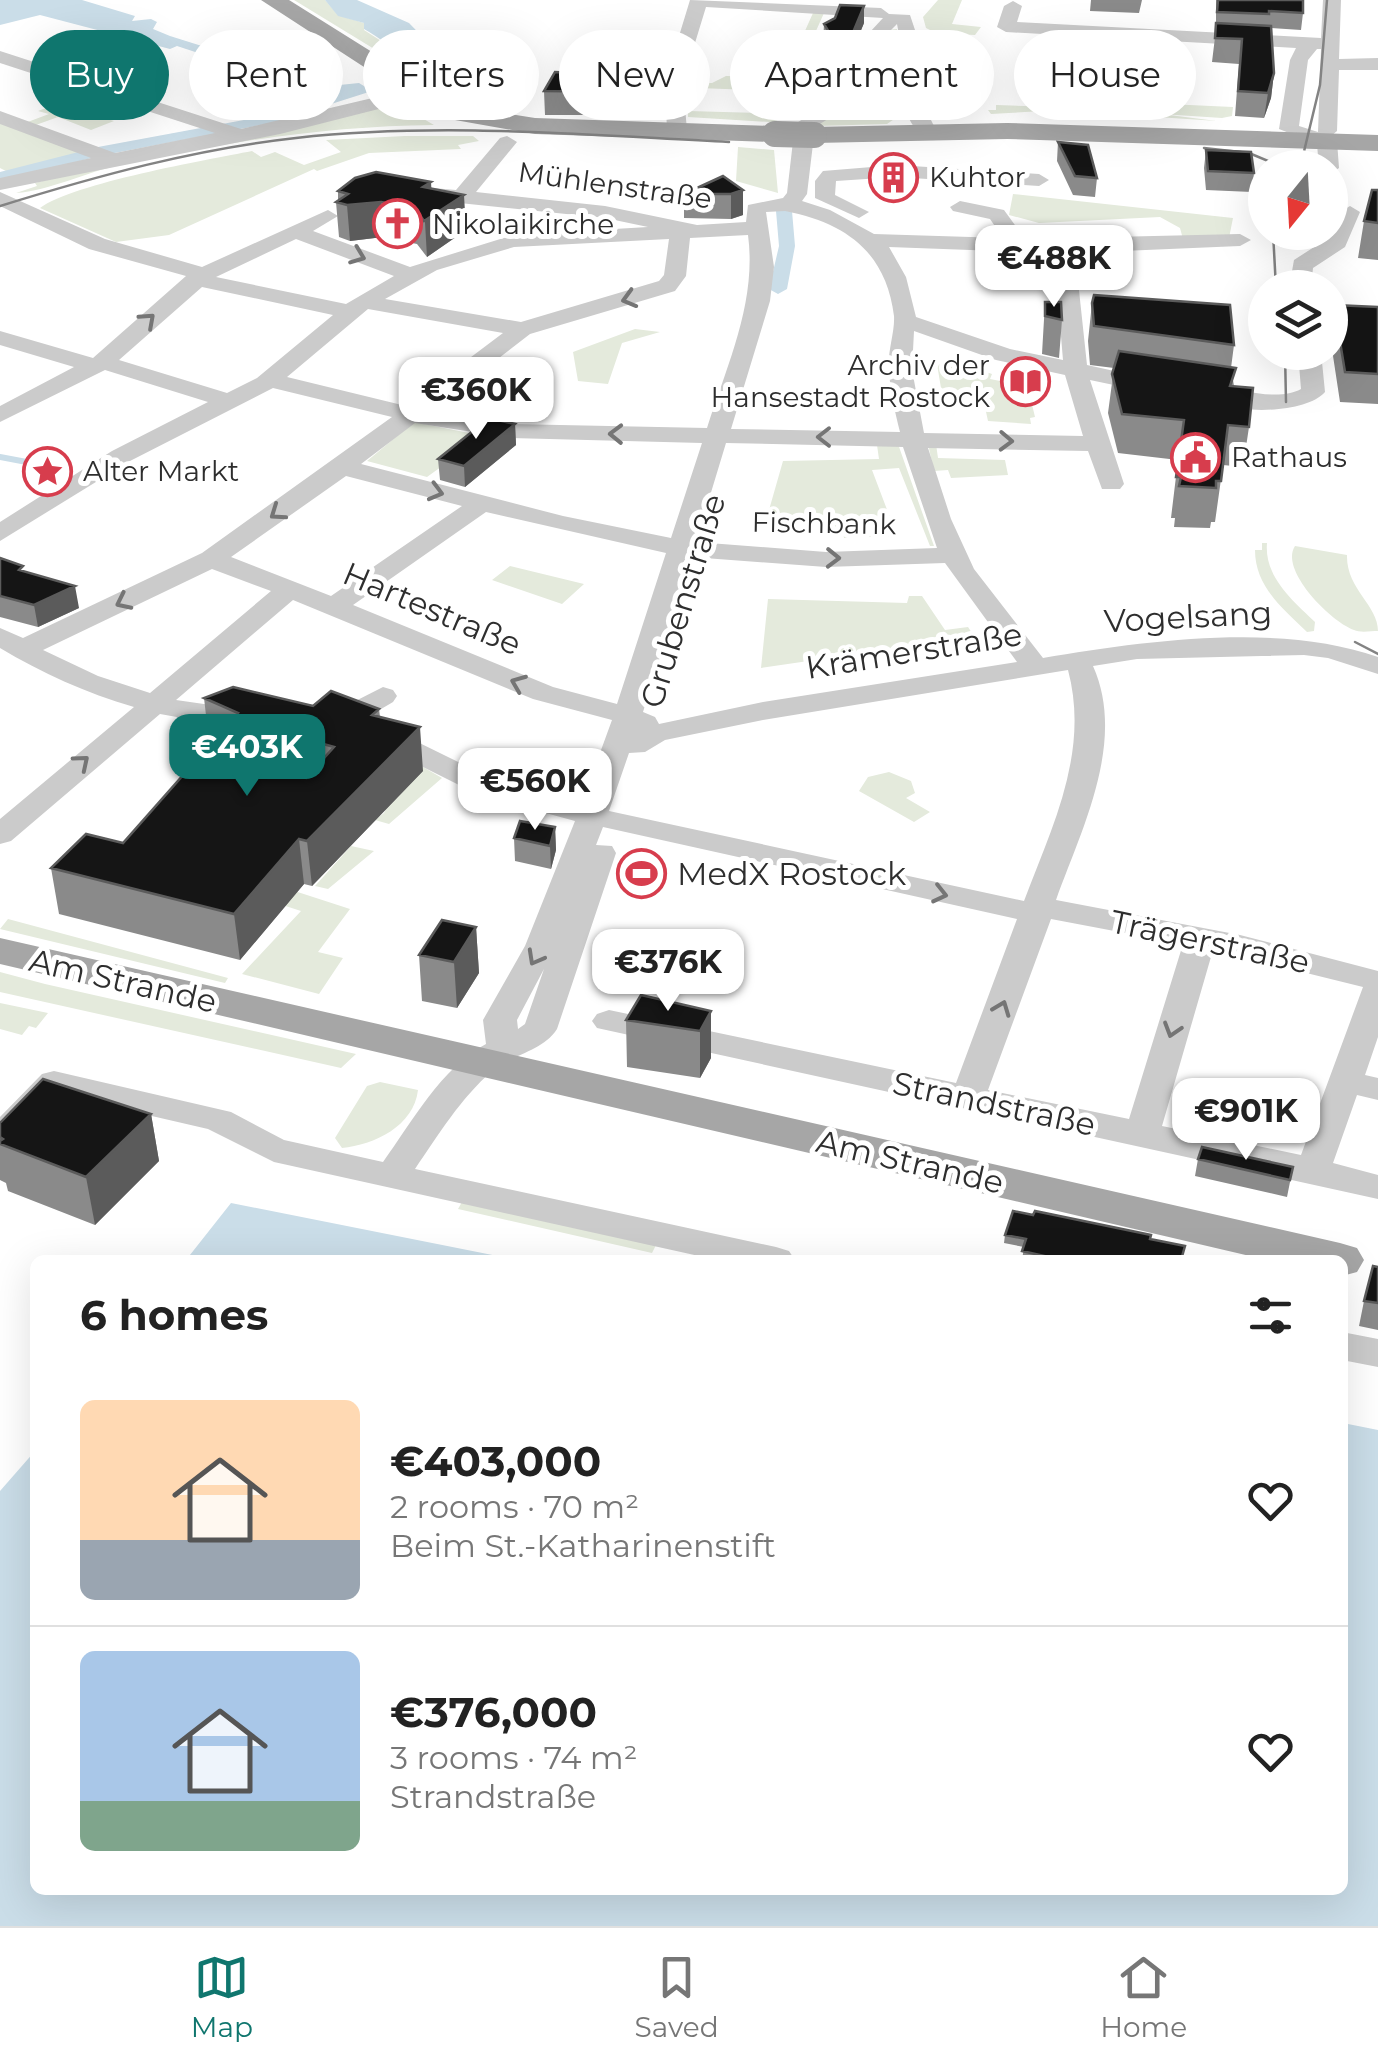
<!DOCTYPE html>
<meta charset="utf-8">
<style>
:root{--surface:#fff;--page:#f6f6f6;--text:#222;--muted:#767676;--line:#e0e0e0;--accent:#0f766e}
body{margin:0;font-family:Montserrat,sans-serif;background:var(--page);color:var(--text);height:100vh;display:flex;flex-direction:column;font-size:38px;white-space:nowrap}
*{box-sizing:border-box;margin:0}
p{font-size:32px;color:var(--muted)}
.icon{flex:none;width:55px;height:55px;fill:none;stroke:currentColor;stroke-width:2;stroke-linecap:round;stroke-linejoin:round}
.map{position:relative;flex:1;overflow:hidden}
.details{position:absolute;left:30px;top:1255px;width:1318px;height:640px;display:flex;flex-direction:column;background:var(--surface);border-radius:15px;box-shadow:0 10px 40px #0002}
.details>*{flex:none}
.banner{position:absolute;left:30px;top:30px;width:1320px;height:90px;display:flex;gap:20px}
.needle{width:65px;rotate:198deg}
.buttons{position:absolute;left:1248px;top:150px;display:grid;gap:20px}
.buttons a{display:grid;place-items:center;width:100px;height:100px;border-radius:50%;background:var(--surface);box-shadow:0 10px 40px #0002;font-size:50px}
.price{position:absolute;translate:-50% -85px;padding:0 22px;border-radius:20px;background:#fff;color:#222;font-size:32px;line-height:65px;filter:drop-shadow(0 2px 5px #0008)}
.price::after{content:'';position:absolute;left:50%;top:60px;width:30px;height:22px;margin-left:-15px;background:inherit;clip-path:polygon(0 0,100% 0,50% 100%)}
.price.on{background:var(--accent);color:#fff}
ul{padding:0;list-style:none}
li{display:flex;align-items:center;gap:30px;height:250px;padding:0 50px}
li+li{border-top:2px solid var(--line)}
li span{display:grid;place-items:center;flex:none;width:280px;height:200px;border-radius:15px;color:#555}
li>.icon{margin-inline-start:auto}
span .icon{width:120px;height:120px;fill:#fffc;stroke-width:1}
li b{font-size:42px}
h2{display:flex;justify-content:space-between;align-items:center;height:120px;padding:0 50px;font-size:42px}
.tag{padding:0 35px;border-radius:45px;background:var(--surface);box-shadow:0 10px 40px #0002;font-size:35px;line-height:90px}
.tag.on{background:var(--accent);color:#fff}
.menu{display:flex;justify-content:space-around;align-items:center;height:140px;border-top:2px solid var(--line);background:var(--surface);font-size:28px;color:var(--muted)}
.menu a{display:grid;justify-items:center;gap:5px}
.menu .on{color:var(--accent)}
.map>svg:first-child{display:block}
.green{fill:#e4eadc}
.water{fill:#cadde8}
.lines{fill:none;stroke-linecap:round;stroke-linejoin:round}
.stream{stroke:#cadde8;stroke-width:6}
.canal{fill:#cadde8;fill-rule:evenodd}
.minor{fill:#cbcbcb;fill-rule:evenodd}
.major{fill:#a6a6a6;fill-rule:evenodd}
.tram{stroke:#838383;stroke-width:2.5}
.major-bridge{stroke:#a6a6a6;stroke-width:26}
.wall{fill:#8a8a8a}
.shaded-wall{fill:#5b5b5b}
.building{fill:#151515;stroke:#5b5b5b;stroke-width:2.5;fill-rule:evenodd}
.oneway{stroke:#757575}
.labels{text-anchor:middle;stroke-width:10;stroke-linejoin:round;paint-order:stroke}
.far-poi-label{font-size:28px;fill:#2e2e2e;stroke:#fff;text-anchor:start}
.far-street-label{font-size:28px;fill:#2e2e2e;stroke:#fff}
.street-label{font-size:32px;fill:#2e2e2e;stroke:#fff}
.poi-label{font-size:32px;fill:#2e2e2e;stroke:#fff;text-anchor:start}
</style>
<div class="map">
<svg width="1378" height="1926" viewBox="0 0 1378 1926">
<rect width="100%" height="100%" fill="#fff"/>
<path class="green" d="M294,0H325L338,15L364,23V30L417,64L402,66Z
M938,0H962L952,24L981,27L975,35L936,33L926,28L923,17Z
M813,13H824L807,51L827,53L821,67L853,70L847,83H806L787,71Z
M897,29L894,78L903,113L887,124L816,126L828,116L838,119L860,107L872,93L889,30Z
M931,60L928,75L968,77L972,84L945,83L947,106H964L968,114L944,117L927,113L914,77L917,67Z
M726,76L781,77L795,86L790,91L783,118L758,116L786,123L688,117V111L759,113L764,102H779L781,91L699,88L697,92H685L686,83H712Z
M1058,99L1233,107L1232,116L1222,118L1161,114L1217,121L1157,117L1156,113L1061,110L991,114L988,110H996V105L1058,107Z
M57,104L114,121L91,130L58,117L33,126L25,123L49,114L38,111Z
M398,104L434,125C327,126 225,142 120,165C86,172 49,191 16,193L37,186L35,183L120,161Z
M0,121L87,153L0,176L6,171L0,168Z
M405,136H473L479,141L458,145L461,149L369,153L317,171L314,169L169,235L116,242L40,208C74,183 206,160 252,151L261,157L275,152L304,165L341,152L326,140Z
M738,147L774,150L778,193L736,181Z
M1013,194L1233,218L1229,238L1183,239L1180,228L1160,217L1039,223L1009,215Z
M635,329L660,332L622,343L608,384L578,381L573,352Z
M937,364L968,366L992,374L990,379L1026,386L1022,390L1029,392L1035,417L1030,418L1031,424L988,421L983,398L942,394Z
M414,422L484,436L427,477L367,461Z
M898,444L934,546H930L899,468L872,470L897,536L844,538L843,528H825V520L767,517L783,461L879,459L877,445Z
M928,444H936L938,458L1005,460L1008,475L951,478L948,470L934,471Z
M1262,543H1267C1264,577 1293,601 1315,622L1314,631L1307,632C1282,608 1255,586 1255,550H1262Z
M1295,546L1347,555C1346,589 1378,605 1378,631C1371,631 1360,633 1354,630C1331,622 1279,570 1295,546Z
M510,566L584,584L562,604L492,580Z
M909,596H922L945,630L968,627L972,633L923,639L925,644L761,668L768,599L907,603Z
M411,760L442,778L389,824L375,820L384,813Z
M889,772L911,781L915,793L906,798L930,812L914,822L859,791L868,777Z
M351,846L374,851L328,889L315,886Z
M273,884L350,909L318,952L343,958L319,994L242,974L301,911L267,900Z
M8,919L228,978L225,983L0,929Z
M0,972L45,984L356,1054L341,1068L0,992Z
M0,1003L48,1013L36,1028L29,1026L22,1035L0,1029Z
M380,1082L418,1090C414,1126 374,1145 342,1148L335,1138L367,1086Z
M462,1202L656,1245L652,1253L458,1209Z"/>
<path class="water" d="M0,0H82L135,16L132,21L151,19L157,22L153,29L170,36L330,86L359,83L372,91L284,119L278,115L324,99L323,94L177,46L170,49L40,15L0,25Z
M325,0H357L409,23L472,88C441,92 394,45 364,29V23L338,16Z
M231,1203L517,1260H186Z
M1343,1423L1378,1430V1926H0V1491L35,1451V1890H1342Z"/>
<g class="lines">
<path class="stream" d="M0,457L53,467"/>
<path class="canal" d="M282,113L287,114V120L99,156L0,182V172L98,147Z
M784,206L792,211L795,246L787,289L778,294L769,289L779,246L776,211Z"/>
<path class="minor" d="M690,0L881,8L889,14L910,15L917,36V92L937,132L927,138L920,136C882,82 908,74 897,24L887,34L857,101L815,127L807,194L802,201L830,210L874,234L1003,238L990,219L953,211L950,207L960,201L1004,210L1025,239L1240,234L1251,240L1240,246L1075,253L1087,365L1160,381L1164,386L1152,393L1090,380L1124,484L1120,489H1102L1088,451L928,448L951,519L974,569L1043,658C1145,641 1279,622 1378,657V674L1328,658L1304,655L1137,659L1093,666C1127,742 1081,830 1056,900L1240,935L1378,971V1037L1365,1075L1378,1078V1100L1357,1095L1333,1163L1378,1175V1199L597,1028L592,1021L597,1014L609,1010L956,1083L1017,919L603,827L596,845L612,846L616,853L557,1029C542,1052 512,1054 492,1071C461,1098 438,1135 415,1169L776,1247L789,1251L795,1260H717L274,1162L208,1129L61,1095L12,1146L0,1150V1117L42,1074L54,1071L231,1112L284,1140L383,1162C412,1122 441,1068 486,1044L483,1020L525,946L575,821L479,795L371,741L367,735L371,729H391L501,783L581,805L612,720L533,699L293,600L176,700L259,712L263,718L259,724H216L160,714L11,841L0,844V819L134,707C86,693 42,673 0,648V628L23,638L202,553L392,417L273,388L130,461L0,541V522L112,451L208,402L105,370L0,422V406L74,367L0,345V331L93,358L186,276L89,249L0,206V192L105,239L202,267L328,210L338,216L313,231L410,267L513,235L648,227L605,218L421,199L411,193L421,187L456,190L500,138L507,136L517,142L476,192L605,206L697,225L746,222L748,205L783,198L787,193L795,124L842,94L870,32L883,18L706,7L683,82L687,131L677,137L667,131L665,82ZM785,211C846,223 886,252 894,316C895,332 887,352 889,370C890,391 895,412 900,432L731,429L770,301L774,267L766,212ZM748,235C757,302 727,365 707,428L511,424L430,411L530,334L675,291L686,276L690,238ZM296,239L394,276L346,304L216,277ZM669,239L664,275L659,281L521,322L385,299L437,270L514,247ZM889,247L1054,253L1063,360L1010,349L916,317L906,277ZM202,287L333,315L257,378L227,393L119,360ZM368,309L503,333L406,406L287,377ZM914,331L996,360L1065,375L1083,436L924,433L912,370ZM415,423L511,438L702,443L671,538L563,516L361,464ZM726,443L903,447L937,548L826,552L696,542ZM346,476L462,506L331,596L231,557ZM486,512L666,553L617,704L553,687L353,605ZM691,557L826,567L945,563L1017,662L763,702L659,724L655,717L643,712ZM212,569L271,591L150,693L98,676L43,650ZM1068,670C1090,752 1052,827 1024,901L609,811L629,753L645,752L665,740L763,720ZM1051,919L1183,944L1129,1119L988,1090ZM1213,950L1363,987L1301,1155L1162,1126ZM544,969L525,1024L518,1029L517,1020Z
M1323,0H1341L1339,59L1378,58V70H1339L1337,131L1331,136L1337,141L1339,168L1330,174V168H1319L1317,144L1279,129L1290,60L1296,48L1006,32L997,27L1004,6L1013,1L1022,6L1017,22L1321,38ZM1317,49H1321L1318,132L1299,126L1308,60Z
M0,51L241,129L419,87L429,93L426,97L280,134L0,190V178L91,158L0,124V111L115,153L215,133L0,63Z
M896,165L1039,174L1049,180L1039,186L896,177L836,181L835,195L869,212L859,218L815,198V181L823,171Z
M1350,206L1360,212L1345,247L1313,268L1311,288H1289L1294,260L1328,238L1340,212Z
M1298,352H1321L1325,392C1304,416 1221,415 1199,394C1216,377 1271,406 1301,389Z
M383,687L393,690L397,696L393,702C373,713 349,734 326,728L322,722L326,716Z
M1342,1332L1378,1339V1367L1342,1360Z"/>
<path class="major" d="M261,0H289L439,94L470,108L535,118L775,126L788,134L775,142L535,134L455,120L421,104Z
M1007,123L1378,135V151L1007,139L814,143L801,135L814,127Z
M0,938L1340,1243L1357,1248L1364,1260L1357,1272L1342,1276V1260H1267L0,964Z"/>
<path class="tram" d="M1204,148L1249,153L1285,168
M1300,168L1320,85L1327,0
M0,206C97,176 195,149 296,138C440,122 585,135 729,142
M1273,232L1276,288
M1285,352L1286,402
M1355,642L1378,654"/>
<path class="major-bridge" d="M775,134L814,135"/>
</g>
<path class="wall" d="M1091,0H1142L1139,13L1090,11Z
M1216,0H1303V13L1301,30L1271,28L1274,73L1271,98L1264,118L1235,116L1239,64L1212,62L1216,29Z
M864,6V23L847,64L822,62L824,24Z
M661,77L652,106H647L641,115H545L544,91Z
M1058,142L1097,178L1095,197L1073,195L1057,161Z
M1206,150L1254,173L1252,192L1206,190L1204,168Z
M431,182V189L466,230L427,257L417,244L383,237L350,241L339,237L336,202L338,200V191Z
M743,190V215L731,219L684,218V194Z
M1378,190V260L1358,258L1364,221Z
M1045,302L1062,320L1059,358L1042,354Z
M1092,303L1234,345L1231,368L1234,386L1249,427L1243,467L1223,465L1215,522H1211L1210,528L1174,527L1175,518H1171L1178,460L1118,453L1108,413L1114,368L1090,365L1088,341Z
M1334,305L1378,307V404L1340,402L1330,336Z
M515,424L516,445L465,487L440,480L438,459Z
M0,558L24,572L79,608L38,627L0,617Z
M204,698L379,709L380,717L423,771L312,886L304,884L240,960L59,914L51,868L123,843L212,742L209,741Z
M555,827L556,850L551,869L515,861L514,838Z
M476,927L479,973L457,1008L422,1001L419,955Z
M711,1011V1058L700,1078L627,1067L626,1020Z
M151,1114L159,1161L95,1225L8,1191L6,1183L0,1180V1123Z
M1198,1159L1293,1167L1287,1197L1195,1176Z
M1005,1235L1150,1239L1182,1260H1022L1024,1247L1004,1243Z
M1378,1267V1330L1359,1326L1364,1301Z"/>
<path class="shaded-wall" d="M864,6V23L847,64V47Z
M661,54V77L652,106V83Z
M1274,73L1271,98L1264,118L1268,93Z
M646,83L647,106L641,115V92Z
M431,182L433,216L464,195L466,230L427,257L423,187Z
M743,190V215L731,219V194Z
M381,202L383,237L350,241L347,205Z
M515,424L516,445L465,487L464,466Z
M75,586L79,608L38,627L34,605Z
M420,727L423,771L312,886L307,841Z
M273,730L278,774L258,806L248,761Z
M555,827L556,850L551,869L550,846Z
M299,839L304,884L240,960L234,914Z
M476,927L479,973L457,1008L454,962Z
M711,1011V1058L700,1078V1031Z
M151,1114L159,1161L95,1225L86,1177Z"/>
<path class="building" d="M1218,0H1303V13L1269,11V14L1217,12Z
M840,5L864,6L847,47L823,45L829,32L824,24L835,18Z
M1216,23L1271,26L1274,73L1268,93L1238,91L1242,39L1215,38Z
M632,53L661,54L652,83H646L641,92L544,91L555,72L624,75Z
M1058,142L1088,145L1097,178L1075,176Z
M1206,150L1251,152L1254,173L1208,171Z
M376,172L431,182L423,187L464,195L424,221L415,208L381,202L347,205L336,202L348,194L338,191L355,178Z
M723,176L743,190L731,194H684Z
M1372,190H1378V223L1364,221Z
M1094,295L1230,305L1234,345L1094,326L1092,303Z
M1045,302H1061L1062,320L1045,316Z
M1334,305L1378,307V374L1345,372Z
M1119,351L1236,368L1230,386L1253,388L1249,427L1228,425L1221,481H1216V488L1179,486L1181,477H1176L1184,420L1122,414L1112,374Z
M489,418L515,424L464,466L438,459Z
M0,558L23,566L19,570L75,586L34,605L0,596Z
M233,687L313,706L331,691L379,709L372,715L420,727L307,841L299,839L234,914L51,868L86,834L123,843L238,713L204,698ZM273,730L334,747L306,778L249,766L253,762L248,761Z
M520,821L555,827L550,846L514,838Z
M442,920L476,927L454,962L419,955Z
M641,995L711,1011L700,1031L626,1020Z
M43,1079L151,1114L86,1177L0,1144V1141L3,1139L0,1137V1123Z
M1202,1147L1293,1167L1290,1180L1198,1159Z
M1013,1211L1033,1215L1035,1211L1151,1235L1150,1239L1185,1246L1181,1260H1062L1022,1251L1026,1239L1005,1235Z
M1373,1266L1378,1267V1303L1364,1301Z"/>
<defs><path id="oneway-chevron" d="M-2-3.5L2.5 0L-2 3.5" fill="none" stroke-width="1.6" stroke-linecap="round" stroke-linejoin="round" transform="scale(2.5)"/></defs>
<g class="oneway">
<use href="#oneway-chevron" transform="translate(358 256) rotate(21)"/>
<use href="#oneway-chevron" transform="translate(629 299) rotate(164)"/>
<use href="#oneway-chevron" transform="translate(148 320) rotate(-42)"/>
<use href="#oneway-chevron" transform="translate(616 434) rotate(-179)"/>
<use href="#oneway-chevron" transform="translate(824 437) rotate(-180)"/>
<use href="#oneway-chevron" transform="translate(1006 441) rotate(2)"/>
<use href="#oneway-chevron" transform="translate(436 492) rotate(15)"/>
<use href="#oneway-chevron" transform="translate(277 513) rotate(145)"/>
<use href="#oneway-chevron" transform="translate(833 558) rotate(1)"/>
<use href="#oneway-chevron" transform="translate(123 602) rotate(154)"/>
<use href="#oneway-chevron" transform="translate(518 683) rotate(-158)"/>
<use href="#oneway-chevron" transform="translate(82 762) rotate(-40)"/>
<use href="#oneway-chevron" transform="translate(940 894) rotate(13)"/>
<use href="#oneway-chevron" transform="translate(535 958) rotate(119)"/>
<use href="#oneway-chevron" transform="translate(1002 1008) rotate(-69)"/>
<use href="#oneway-chevron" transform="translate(1172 1030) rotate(107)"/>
</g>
<defs>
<symbol id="building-ring" viewBox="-11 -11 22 22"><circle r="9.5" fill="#fff" stroke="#d73d4d" stroke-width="1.5"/><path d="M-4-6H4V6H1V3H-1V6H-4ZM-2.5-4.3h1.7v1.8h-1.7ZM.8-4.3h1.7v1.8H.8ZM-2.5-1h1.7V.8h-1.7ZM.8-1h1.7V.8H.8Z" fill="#d73d4d"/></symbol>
<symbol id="church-ring" viewBox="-11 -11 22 22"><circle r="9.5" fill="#fff" stroke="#d73d4d" stroke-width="1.5"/><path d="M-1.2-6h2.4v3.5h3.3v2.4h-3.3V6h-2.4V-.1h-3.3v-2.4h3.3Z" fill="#d73d4d"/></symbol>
<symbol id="library-ring" viewBox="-11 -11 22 22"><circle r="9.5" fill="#fff" stroke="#d73d4d" stroke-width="1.5"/><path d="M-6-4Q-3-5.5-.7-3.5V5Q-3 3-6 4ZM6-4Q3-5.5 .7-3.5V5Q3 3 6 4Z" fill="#d73d4d"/></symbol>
<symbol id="civic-ring" viewBox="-11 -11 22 22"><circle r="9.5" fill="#fff" stroke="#d73d4d" stroke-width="1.5"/><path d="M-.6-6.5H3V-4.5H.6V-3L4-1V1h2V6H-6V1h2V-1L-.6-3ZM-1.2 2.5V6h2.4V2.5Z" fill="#d73d4d"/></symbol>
<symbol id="sight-ring" viewBox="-11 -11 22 22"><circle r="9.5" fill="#fff" stroke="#d73d4d" stroke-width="1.5"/><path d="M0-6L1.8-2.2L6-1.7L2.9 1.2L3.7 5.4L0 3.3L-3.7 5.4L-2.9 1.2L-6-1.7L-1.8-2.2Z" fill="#d73d4d"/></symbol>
<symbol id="stadium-ring" viewBox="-11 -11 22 22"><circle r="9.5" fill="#fff" stroke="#d73d4d" stroke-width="1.5"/><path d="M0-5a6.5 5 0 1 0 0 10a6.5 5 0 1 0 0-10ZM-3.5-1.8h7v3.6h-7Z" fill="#d73d4d"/></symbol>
</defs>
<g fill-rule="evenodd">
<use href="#building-ring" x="866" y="150" width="55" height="55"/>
<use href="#church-ring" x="370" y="196" width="55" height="55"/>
<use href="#library-ring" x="998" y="354" width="55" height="55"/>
<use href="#civic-ring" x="1168" y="430" width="55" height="55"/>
<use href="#sight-ring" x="20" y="444" width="55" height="55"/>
<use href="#stadium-ring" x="614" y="846" width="55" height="55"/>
</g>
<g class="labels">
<g class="far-poi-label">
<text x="929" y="187">Kuhtor</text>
<text x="432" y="234">Nikolaikirche</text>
<text x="990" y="375" text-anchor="end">Archiv der<tspan x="990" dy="32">Hansestadt Rostock</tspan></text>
<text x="1231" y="467">Rathaus</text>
<text x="83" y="481">Alter Markt</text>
</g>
<g class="far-street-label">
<text transform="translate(615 185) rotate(8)" y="10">Mühlenstraße</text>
<text transform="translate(824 523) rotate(1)" y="10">Fischbank</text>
</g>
<g class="street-label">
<text transform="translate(683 601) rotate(-73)" y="11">Grubenstraße</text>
<text transform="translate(432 609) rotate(23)" y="11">Hartestraße</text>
<text transform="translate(1188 617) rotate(-3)" y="11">Vogelsang</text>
<text transform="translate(914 651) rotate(-9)" y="11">Krämerstraße</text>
<text transform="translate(1210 942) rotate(12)" y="11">Trägerstraße</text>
<text transform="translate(123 981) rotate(13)" y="11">Am Strande</text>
<text transform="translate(994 1104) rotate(12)" y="11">Strandstraße</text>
<text transform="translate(910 1162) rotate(13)" y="11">Am Strande</text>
</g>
<g class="poi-label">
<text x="677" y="885">MedX Rostock</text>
</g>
</g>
</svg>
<div class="buttons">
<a><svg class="needle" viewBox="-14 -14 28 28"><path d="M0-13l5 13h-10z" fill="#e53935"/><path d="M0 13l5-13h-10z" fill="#767676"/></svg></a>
<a><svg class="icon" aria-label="layers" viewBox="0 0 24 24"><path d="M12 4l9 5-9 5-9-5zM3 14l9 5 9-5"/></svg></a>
</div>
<b class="price" style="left:1054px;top:310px">€488K</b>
<b class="price" style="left:476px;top:442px">€360K</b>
<b class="price on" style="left:247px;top:799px">€403K</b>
<b class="price" style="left:535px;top:833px">€560K</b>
<b class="price" style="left:668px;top:1014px">€376K</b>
<b class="price" style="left:1246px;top:1163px">€901K</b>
<div class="banner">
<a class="tag on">Buy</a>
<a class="tag">Rent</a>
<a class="tag">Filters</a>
<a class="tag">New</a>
<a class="tag">Apartment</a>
<a class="tag">House</a>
</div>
<section class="details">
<h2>6 homes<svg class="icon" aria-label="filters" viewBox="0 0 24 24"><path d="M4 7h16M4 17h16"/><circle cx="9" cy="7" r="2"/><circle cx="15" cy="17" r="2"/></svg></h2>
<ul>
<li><span style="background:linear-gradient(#ffd9b3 70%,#9aa5b1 0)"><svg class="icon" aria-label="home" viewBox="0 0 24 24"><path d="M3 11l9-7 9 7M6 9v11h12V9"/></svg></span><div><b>€403,000</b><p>2 rooms · 70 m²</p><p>Beim St.-Katharinenstift</p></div><svg class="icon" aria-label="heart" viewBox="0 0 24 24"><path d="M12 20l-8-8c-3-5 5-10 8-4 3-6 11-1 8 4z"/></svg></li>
<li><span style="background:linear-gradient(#a9c7e8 75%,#7fa58c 0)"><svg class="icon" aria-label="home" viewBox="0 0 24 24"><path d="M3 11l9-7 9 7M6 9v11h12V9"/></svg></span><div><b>€376,000</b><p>3 rooms · 74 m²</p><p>Strandstraße</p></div><svg class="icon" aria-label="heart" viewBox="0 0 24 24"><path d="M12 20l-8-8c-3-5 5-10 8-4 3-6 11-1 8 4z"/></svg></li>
</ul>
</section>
</div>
<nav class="menu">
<a class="on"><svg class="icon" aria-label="map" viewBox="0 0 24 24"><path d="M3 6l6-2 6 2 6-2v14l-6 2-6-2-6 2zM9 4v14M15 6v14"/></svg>Map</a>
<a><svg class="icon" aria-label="saved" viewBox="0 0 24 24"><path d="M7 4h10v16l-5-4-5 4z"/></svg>Saved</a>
<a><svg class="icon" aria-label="home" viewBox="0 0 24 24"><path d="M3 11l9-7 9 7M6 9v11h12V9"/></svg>Home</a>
</nav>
